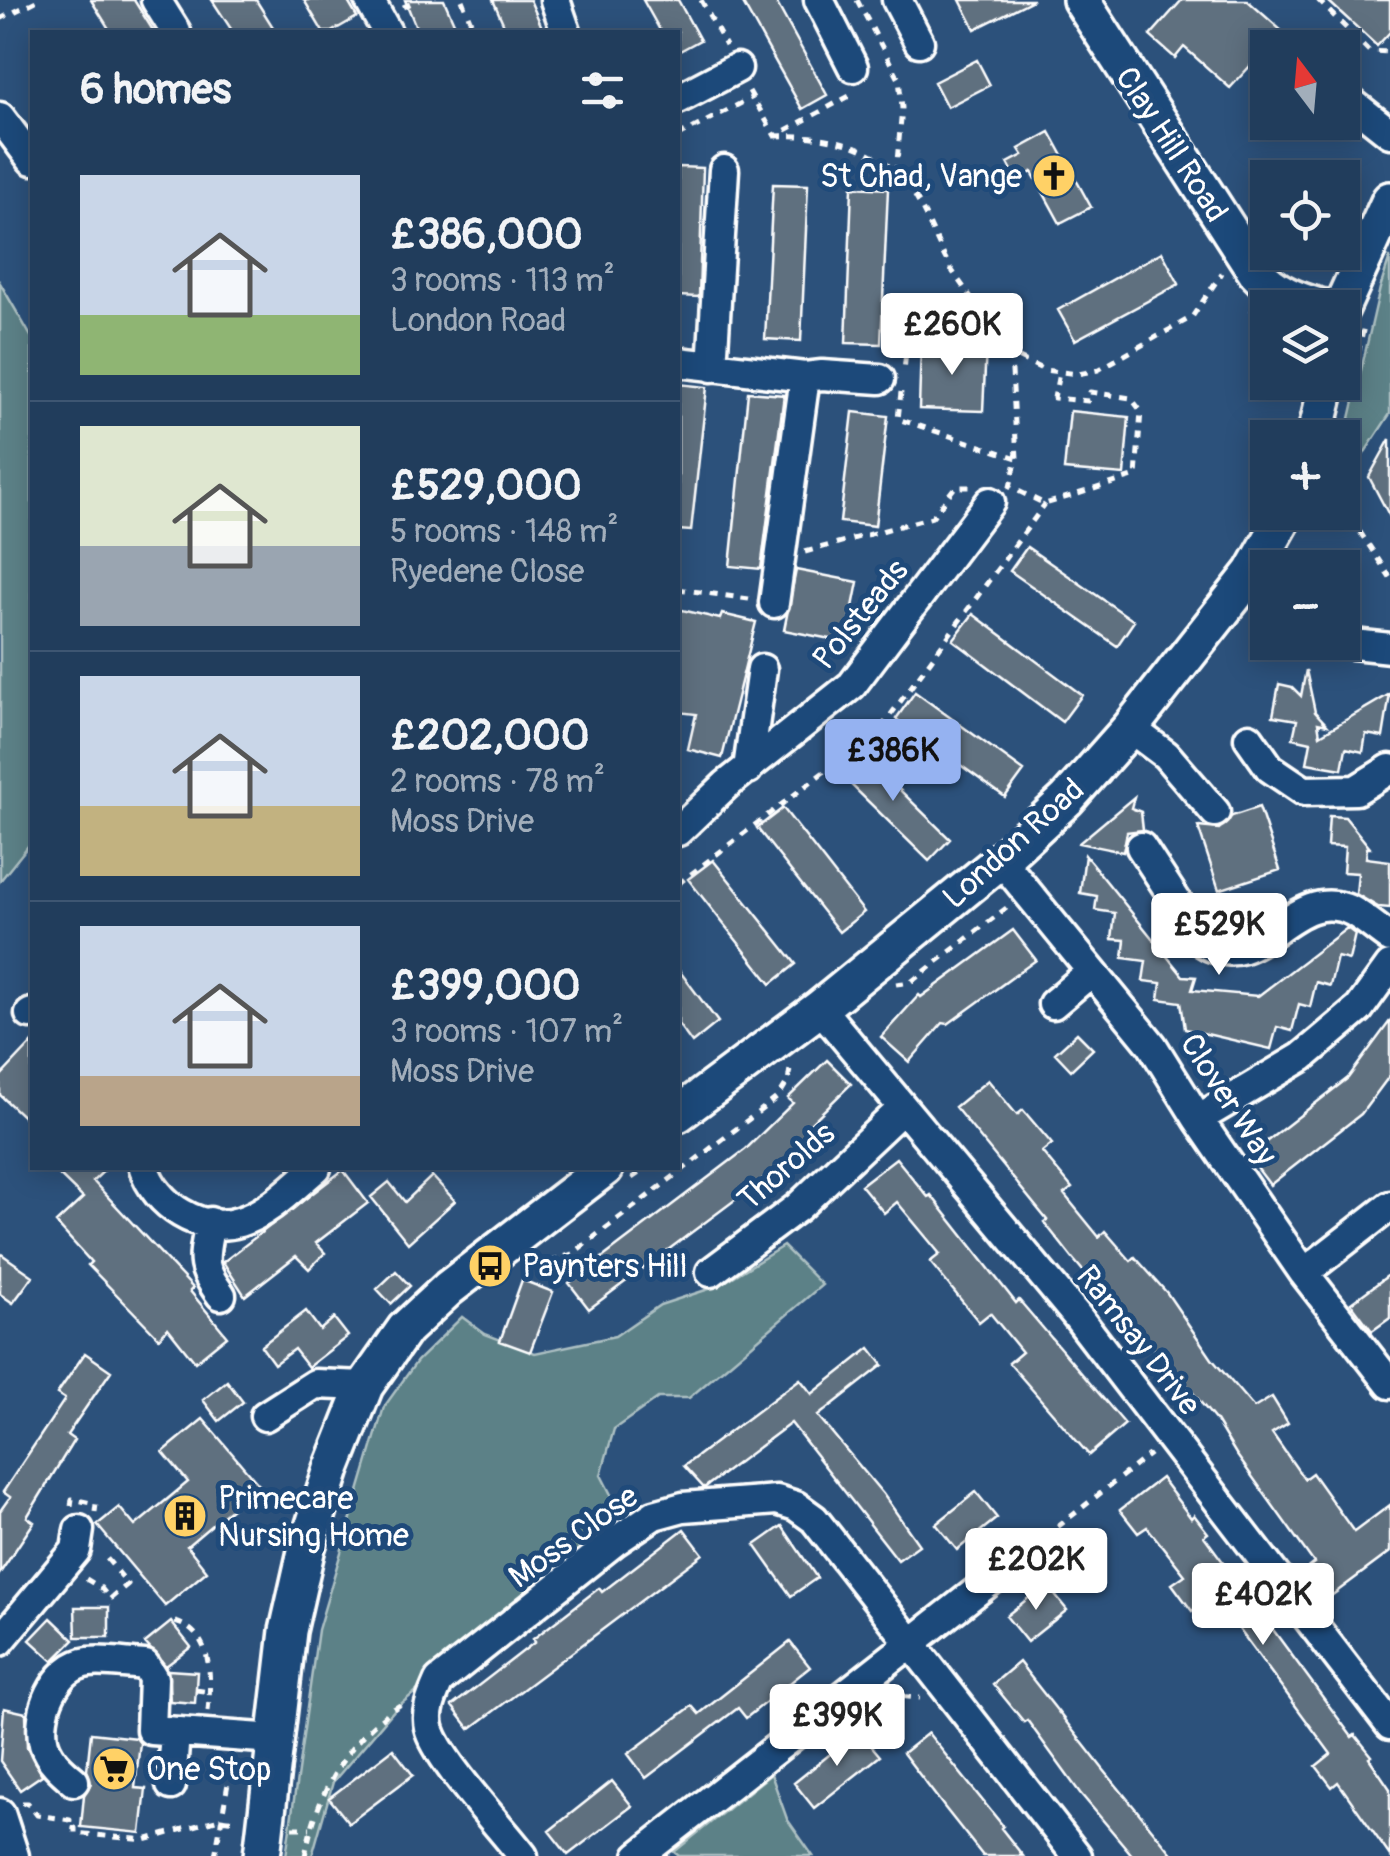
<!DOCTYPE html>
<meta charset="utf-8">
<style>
:root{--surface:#213d5c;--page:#294462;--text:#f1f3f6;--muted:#a2aebb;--line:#3e5672;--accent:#95b2f1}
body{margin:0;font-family:Pangolin,sans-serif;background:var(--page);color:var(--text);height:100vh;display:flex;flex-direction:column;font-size:38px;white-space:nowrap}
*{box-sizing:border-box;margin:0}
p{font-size:32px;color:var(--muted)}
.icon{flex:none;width:55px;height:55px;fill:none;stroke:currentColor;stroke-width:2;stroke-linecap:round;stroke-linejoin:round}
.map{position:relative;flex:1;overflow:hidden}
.sheet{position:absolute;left:30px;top:30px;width:650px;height:1140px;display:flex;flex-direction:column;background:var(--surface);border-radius:0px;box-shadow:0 5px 25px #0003,0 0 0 2px var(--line)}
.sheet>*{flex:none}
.needle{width:65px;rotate:344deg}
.buttons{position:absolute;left:1250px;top:30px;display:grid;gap:20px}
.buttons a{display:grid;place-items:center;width:110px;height:110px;border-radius:0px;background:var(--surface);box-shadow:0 5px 25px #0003,0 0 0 2px var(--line);font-size:50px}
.price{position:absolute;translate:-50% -85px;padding:0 22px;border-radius:10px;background:#fff;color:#222;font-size:32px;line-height:65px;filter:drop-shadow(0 2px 5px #0008)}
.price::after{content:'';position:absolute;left:50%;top:60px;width:30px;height:22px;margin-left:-15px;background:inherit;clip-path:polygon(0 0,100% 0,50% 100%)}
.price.active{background:var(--accent);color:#111}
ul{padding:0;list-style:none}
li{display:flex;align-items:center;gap:30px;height:250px;padding:0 50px}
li+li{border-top:2px solid var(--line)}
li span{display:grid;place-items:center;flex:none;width:280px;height:200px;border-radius:0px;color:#555}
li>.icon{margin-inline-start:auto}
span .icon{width:120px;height:120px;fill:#fffc;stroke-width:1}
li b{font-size:42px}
h2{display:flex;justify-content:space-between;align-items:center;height:120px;padding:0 50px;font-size:42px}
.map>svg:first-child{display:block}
.green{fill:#5b8187;stroke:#adc0c3;stroke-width:2.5}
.building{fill:#5f6f7f;stroke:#fff;stroke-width:2.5}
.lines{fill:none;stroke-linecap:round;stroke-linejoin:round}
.minor-casing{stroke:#fff;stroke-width:35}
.major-casing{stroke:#fff;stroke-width:42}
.path{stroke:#fff;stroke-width:5;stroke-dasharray:8 8;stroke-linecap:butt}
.minor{stroke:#1f4a7a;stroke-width:28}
.major{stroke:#1f4a7a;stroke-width:35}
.labels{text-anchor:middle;stroke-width:10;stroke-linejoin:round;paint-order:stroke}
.street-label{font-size:32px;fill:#fff;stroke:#1f4a7a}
.poi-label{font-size:32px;fill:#fff;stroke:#1f4a7a;text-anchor:start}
</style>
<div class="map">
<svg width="1390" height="1856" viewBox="0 0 1390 1856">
<rect width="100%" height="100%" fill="#2c517b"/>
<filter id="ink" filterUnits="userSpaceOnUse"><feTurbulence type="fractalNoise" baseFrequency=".01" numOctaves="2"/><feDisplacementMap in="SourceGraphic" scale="20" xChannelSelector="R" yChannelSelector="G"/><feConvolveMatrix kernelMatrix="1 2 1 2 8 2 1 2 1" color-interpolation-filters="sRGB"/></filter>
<g filter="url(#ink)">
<path class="green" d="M1390,257V414L1354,469L1343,449L1380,288Z
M0,283L32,338V841L0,881Z
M783,1246L822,1285L689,1398H658L614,1429L601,1475L624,1520L396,1708L333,1782L312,1856H286L318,1630L384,1407L417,1361L462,1317L485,1334L535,1353L615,1336L660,1305L718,1286Z
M771,1774L787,1819L813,1856H679L674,1852Z"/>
<path class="building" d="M91,0H134L154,32H111Z
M212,0H256L276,32H233Z
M304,0H347L357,17L331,32H323Z
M405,0H444L458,32H418Z
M493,0H530L544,32H507Z
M643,0H678L700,40L678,52V32H661Z
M741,0H775L827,95L802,109Z
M960,0H1033L975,29Z
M1182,0H1247L1282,31L1230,88L1184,47L1175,58L1150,36Z
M1327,0H1390V32L1377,46Z
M977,60L990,85L947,107L934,82Z
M1050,132L1091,207L1060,223L1032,172L1017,180L1008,163L1023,155L1019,149Z
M678,167L703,168L699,297L678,296Z
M773,184L808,185L801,341L765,339Z
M852,187L888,189L881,344L846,343Z
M1162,252L1179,284L1075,340L1058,310Z
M921,344L986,347L983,411L919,409Z
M678,384L707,387L691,531L678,530Z
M748,392L784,395L761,569L730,566Z
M1070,411L1129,417L1124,475L1064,470Z
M853,412L888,416L875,526L840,522Z
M1390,439V517L1369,477Z
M1027,547L1134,621L1117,646L1010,571Z
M796,570L858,582L846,642L784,630Z
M678,609L720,619L722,614L756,622L722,758L688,749L696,714L678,712Z
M973,614L1082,695L1062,722L953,640Z
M1306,670L1315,712L1327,725L1318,723L1320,735L1390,694L1383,737L1366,734L1363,752L1346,748L1342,769L1307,763L1311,742L1293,738L1297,720L1273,716L1279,684L1292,687L1301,696Z
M915,692L1024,771L1005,797L896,719Z
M857,748L950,839L929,861L836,770Z
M1134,797L1131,808L1141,812L1143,830L1127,832L1123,852L1079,843Z
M1259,807L1280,870L1219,890L1198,827L1219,829L1232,816Z
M783,808L864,912L839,932L757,828Z
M1329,816L1345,817L1370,848H1367L1366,858L1390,861V908L1378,907L1356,894L1358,873L1343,872L1345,847L1327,846Z
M1085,855L1183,976L1196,977L1192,990L1258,996L1347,928L1355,934L1349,960L1337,957L1330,986L1316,982L1310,1007L1299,1004L1292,1031L1277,1027L1271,1049L1185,1029L1181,1002L1159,999L1161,983L1143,981L1146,961L1123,958L1125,940L1112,939L1115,913L1095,910L1097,896L1080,893Z
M713,860L796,964L771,984L688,879Z
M1013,930L1036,960L948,1024L943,1023L909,1062L881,1037L919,995L921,997Z
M678,969L718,1022L692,1043L678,1024Z
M1390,1021V1075L1361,1114L1270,1185L1248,1156L1348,1078Z
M1077,1033L1093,1049L1071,1070L1055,1053Z
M32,1043V1125L0,1095V1077Z
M827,1060L851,1084L810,1124L816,1129L775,1170L589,1309L569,1283L746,1149L793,1103L788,1098Z
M988,1080L1017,1115L1023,1110L1052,1144L1042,1152L1072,1188L1064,1194L1099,1237L1105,1231L1131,1261L1135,1257L1167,1293L1212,1359L1254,1408L1272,1397L1288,1423L1272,1433L1304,1479L1312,1473L1354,1532L1390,1505V1552L1327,1599L1305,1570L1314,1563L1236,1454L1216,1421L1184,1382L1181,1385L1133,1322L1129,1325L1073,1259L1044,1222L1047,1220L955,1107Z
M896,1158L928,1197L931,1195L1016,1303L1019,1300L1125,1424L1089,1455L1009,1363L1022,1352L990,1313L979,1322L930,1262L940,1254L897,1202L884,1213L861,1185Z
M52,1168H107L93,1181L193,1288L190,1291L227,1336L195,1362L168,1328L159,1338L88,1265L91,1262L56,1223L83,1198Z
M343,1170L368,1203L316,1243L325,1253L309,1269L296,1256L245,1296L223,1262Z
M432,1176L455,1201L408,1243L371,1197L389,1182L405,1202Z
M0,1253L33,1276L13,1303L0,1294Z
M396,1271L410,1286L391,1304L377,1289Z
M1390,1274V1318L1372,1331L1351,1303Z
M522,1280L553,1292L530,1352L500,1341Z
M306,1311L320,1330L334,1318L348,1336L308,1367L294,1349L274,1364L261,1346Z
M870,1348L883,1365L818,1416L883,1494L919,1545L898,1560L791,1423L704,1488L684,1466L800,1379L812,1394Z
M85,1353L111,1371L67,1435L74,1440L27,1517L34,1522L0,1573V1511L10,1497L3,1492L65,1399L57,1394Z
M227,1381L243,1402L219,1421L203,1400Z
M203,1419L259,1485L187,1546L207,1571L165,1606L97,1525L119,1507L135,1526L188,1482L163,1452Z
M1161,1478L1191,1518L1194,1515L1208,1533L1204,1536L1352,1737L1355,1735L1372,1756L1369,1758L1390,1789V1856L1338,1782L1332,1787L1316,1766L1331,1754L1214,1595L1192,1611L1172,1584L1185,1575L1147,1527L1138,1533L1120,1510Z
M976,1492L997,1518L957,1550L936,1524Z
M782,1526L817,1578L791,1596L755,1545Z
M684,1529L703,1554L470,1729L452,1706L535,1642L533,1639L599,1588L602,1592Z
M1046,1584L1067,1610L1027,1642L1006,1616Z
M75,1607H109V1637H76Z
M51,1618L74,1640L53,1661L30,1640Z
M171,1622L191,1647L166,1666L145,1643Z
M790,1642L810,1667L746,1718L738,1708L646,1778L628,1754L692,1706L699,1714Z
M1019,1662L1103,1769L1174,1856H1133L1080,1793L1027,1720L1024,1722L993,1684Z
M168,1670L197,1672L195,1703L170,1701Z
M4,1708L26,1713L27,1747L42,1775L20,1790L0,1761Z
M859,1731L880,1756L814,1808L794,1783Z
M91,1733L136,1738L140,1743L135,1788L146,1789L141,1833L81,1827L84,1795L91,1783L87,1770Z
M928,1733L1003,1826L1001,1828L1023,1856H983L945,1808L903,1753Z
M393,1749L413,1775L349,1823L329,1798Z
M612,1781L632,1806L568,1855L549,1831Z"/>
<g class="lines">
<defs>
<path id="minor" d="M156,0L176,32
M369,0L387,32
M555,0L566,32
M819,0L853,67
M897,0L919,42
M678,99L737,68
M1352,103L1390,133
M0,117L32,160
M678,362L805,377L822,375L880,379
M712,367L724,170
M774,603L805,377
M1335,642L1390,648
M1130,728L1166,755L1215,812
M1249,738L1270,768L1304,791L1356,790L1390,769
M748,769L762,669
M678,831L726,785L852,685L990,502
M1141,847L1203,942C1260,979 1290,882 1352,911C1365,918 1378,930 1390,938
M1001,860L1152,1045L1198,1119L1304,1273L1390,1384
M1053,1004L1091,972
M820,1008L1076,1315L1390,1725
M30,1014L32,1013
M1198,1119L1302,1057L1359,1009L1390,966
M144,1168C155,1204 200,1234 239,1222C269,1213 293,1187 316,1168
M210,1222C204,1258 198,1264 221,1295
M711,1272L798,1207L903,1108
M1304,1273L1390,1206
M265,1416L315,1384L365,1386
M0,1641L76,1550L79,1530
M74,1781C62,1771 49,1760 44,1744C36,1714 55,1666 89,1662C106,1660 127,1664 145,1665L153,1678L151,1730L276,1739
M171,1785L175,1733
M0,1813L14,1856
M523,1856C501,1827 436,1758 429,1727C425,1711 433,1695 439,1681L614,1542L654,1515L683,1507L777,1500L796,1506L814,1519L1077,1856
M639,1856L1027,1552"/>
<path id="major" d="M1081,0L1256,272C1275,293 1295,300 1323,308
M1341,308L1390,200
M1315,438L1328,382
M678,1114L820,1008L1001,860L1067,799L1130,728L1253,572L1287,512
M262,1856L288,1631L307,1547L332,1469L365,1386L405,1329L449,1288L605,1168"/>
</defs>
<use href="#minor" class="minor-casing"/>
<use href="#major" class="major-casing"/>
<path class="path" d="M462,0L475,32
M701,0L726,46
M857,0L899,79L902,108L896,172
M1318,0L1369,51L1390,52
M403,7L419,0
M0,19L38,0
M749,91L775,136L855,93
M678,136L753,97
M775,136C827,134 879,144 911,190C928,215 937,246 953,272C967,293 984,314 999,334L909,323L904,371
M1313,252L1318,255L1320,252
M1251,309L1268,324
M999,334L1011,354L1044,370L1078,374L1098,370L1192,317L1222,273
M1011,354L1017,458
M1355,369L1364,326
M901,392L898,419L1017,458L1010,487L1045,504L1136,476L1141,411L1131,398L1090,392L1088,401L1054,398L1059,373
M1342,505L1390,577
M805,552L932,517L955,487H970
M678,589L749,599
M678,884L881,728L1045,504
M896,984L911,982L1009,906
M632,1178L646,1168
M534,1261H552L572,1254L778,1097L788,1081L790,1069
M71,1506L72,1499L96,1504L95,1512
M1045,1537L1150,1454
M86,1579L101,1588L110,1599L128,1584L103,1554
M175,1622C214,1633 211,1679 208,1711
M196,1690L210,1692
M887,1695L920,1698
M22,1803H28L37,1815L70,1820L69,1827L75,1828V1833L145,1840L219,1819L238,1821
M293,1828H310
M215,1856L232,1761
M305,1856C317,1793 347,1737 403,1703"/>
<use href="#minor" class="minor"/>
<use href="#major" class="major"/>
</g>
</g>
<defs>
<symbol id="church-disc" viewBox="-11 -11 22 22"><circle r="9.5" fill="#ffd166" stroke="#1f4a7a"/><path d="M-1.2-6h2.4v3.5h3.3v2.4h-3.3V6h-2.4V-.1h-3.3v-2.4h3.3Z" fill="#111"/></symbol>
<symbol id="bus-disc" viewBox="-11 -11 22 22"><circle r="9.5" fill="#ffd166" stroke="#1f4a7a"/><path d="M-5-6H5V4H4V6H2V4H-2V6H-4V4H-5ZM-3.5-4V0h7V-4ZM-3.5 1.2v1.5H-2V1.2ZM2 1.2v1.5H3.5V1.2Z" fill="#111"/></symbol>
<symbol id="building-disc" viewBox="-11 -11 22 22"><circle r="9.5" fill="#ffd166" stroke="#1f4a7a"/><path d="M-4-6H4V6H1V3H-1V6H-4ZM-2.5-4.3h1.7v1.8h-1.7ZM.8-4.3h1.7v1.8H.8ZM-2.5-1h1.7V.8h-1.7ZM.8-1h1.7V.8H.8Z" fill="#111"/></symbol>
<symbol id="supermarket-disc" viewBox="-11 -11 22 22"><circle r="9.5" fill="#ffd166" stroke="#1f4a7a"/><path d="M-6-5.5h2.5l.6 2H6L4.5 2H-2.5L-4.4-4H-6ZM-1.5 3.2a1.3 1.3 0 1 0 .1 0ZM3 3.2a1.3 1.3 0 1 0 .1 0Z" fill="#111"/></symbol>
</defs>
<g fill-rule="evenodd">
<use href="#church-disc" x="1029" y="151" width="50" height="50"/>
<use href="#bus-disc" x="465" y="1241" width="50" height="50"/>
<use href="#building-disc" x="160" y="1491" width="50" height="50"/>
<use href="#supermarket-disc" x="89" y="1744" width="50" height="50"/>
</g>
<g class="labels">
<g class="street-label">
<text transform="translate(1172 144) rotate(57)" y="11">Clay Hill Road</text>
<text transform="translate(860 614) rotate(-51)" y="11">Polsteads</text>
<text transform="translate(1013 843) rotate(-42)" y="11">London Road</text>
<text transform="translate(1229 1099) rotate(57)" y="11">Clover Way</text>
<text transform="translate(786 1166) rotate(-41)" y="11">Thorolds</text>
<text transform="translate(1139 1340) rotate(52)" y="11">Ramsay Drive</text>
<text transform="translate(573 1536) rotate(-36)" y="11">Moss Close</text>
</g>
<g class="poi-label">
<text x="1022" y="187" text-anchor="end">St Chad, Vange</text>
<text x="522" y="1277">Paynters Hill</text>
<text x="218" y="1509">Primecare<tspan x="218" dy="37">Nursing Home</tspan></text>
<text x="146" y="1780">One Stop</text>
</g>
</g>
</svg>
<div class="buttons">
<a><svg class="needle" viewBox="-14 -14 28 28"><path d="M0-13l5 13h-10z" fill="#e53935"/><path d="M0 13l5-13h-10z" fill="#a2aebb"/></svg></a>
<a><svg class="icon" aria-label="locate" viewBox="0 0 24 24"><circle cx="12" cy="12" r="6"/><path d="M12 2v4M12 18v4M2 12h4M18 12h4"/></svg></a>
<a><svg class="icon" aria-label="layers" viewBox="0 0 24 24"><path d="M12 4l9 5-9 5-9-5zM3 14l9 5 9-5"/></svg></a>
<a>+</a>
<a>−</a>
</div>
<b class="price" style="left:952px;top:378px">£260K</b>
<b class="price active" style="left:893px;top:804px">£386K</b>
<b class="price" style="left:1219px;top:978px">£529K</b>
<b class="price" style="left:1036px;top:1613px">£202K</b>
<b class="price" style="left:1263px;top:1648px">£402K</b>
<b class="price" style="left:837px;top:1769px">£399K</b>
<section class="sheet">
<h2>6 homes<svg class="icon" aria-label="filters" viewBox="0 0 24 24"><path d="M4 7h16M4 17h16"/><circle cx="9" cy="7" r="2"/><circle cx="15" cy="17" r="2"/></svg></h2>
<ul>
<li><span style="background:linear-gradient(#c9d6e8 70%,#8fb573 0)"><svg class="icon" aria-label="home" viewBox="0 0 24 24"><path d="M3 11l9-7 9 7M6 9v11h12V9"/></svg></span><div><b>£386,000</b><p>3 rooms · 113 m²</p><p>London Road</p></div></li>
<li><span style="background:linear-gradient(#dfe7d0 60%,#9aa5b1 0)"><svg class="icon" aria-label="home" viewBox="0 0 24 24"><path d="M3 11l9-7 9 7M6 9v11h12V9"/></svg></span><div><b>£529,000</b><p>5 rooms · 148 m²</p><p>Ryedene Close</p></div></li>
<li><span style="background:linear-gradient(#c9d6e8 65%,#c2b280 0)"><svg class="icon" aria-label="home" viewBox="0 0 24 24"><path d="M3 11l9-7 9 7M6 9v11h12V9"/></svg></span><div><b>£202,000</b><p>2 rooms · 78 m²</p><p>Moss Drive</p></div></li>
<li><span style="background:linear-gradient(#c9d6e8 75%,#b9a48a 0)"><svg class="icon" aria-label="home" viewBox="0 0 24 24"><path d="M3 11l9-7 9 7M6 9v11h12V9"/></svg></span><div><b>£399,000</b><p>3 rooms · 107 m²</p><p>Moss Drive</p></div></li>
</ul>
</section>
</div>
